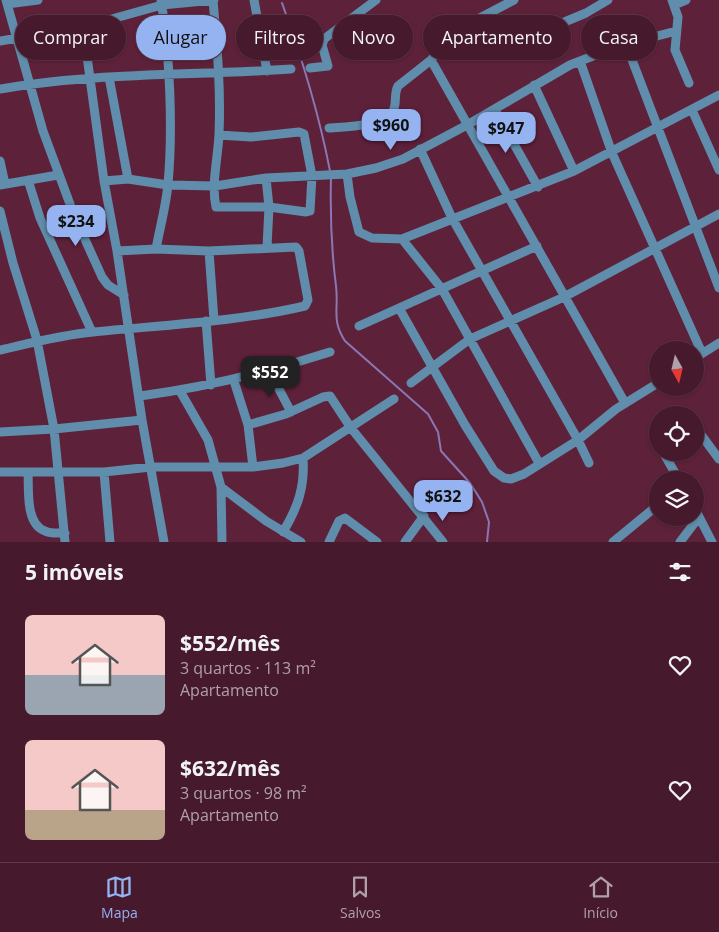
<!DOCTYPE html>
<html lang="pt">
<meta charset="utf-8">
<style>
:root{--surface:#46192c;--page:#502638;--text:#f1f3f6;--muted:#b0a0a9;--line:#5e3848;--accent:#95b2f1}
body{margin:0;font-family:"Open Sans",sans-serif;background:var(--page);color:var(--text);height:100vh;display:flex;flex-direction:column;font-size:19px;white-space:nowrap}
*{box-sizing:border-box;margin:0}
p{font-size:16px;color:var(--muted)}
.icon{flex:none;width:28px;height:28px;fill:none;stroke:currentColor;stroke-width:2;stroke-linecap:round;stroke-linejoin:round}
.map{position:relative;height:542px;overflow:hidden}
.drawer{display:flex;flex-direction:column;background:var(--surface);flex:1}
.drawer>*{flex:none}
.top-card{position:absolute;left:15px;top:15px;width:690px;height:45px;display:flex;gap:10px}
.needle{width:32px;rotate:172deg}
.tools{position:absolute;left:649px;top:341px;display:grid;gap:10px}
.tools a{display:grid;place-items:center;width:55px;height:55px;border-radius:50%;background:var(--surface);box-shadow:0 1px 4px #0004,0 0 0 1px var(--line);font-size:25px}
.price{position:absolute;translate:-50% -42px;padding:0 11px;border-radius:10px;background:var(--accent);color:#111;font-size:16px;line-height:32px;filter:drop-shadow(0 1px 2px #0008)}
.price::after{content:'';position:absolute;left:50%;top:30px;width:15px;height:11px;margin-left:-8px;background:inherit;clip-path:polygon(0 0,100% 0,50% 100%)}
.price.on{background:#222;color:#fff}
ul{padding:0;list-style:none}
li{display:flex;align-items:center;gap:15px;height:125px;padding:0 25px}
li span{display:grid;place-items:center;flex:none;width:140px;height:100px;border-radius:8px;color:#555}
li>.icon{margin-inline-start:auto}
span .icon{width:60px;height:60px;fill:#fffc;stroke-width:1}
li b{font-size:21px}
h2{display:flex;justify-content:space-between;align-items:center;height:60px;padding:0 25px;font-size:21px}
.pill{padding:0 18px;border-radius:22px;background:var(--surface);box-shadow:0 1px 4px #0004,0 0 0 1px var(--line);font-size:18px;line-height:45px}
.pill.on{background:var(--accent);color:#111}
.dock{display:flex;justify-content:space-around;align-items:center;height:70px;border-top:1px solid var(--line);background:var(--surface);font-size:14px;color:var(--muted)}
.dock a{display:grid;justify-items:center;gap:2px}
.dock .on{color:var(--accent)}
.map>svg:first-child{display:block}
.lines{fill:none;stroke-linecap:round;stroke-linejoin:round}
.stream{stroke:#8a77b3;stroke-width:2}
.minor{stroke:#5f8dab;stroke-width:9}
</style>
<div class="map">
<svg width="719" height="542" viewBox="0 0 719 542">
<rect width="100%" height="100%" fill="#5e213a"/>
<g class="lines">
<path class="stream" d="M282,3C302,58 319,114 330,171
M331,178C330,218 331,247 336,286C339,310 331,319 345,341L428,414L438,432L441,451L470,483L482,502L489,522L487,542"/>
<path class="minor" d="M6,0L43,131L74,215L102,277L108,285L124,295
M213,0C217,46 221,88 219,134C218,158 211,184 216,207H269L306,212L310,211L312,176L304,134L299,132L251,137L219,135
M254,0L267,71
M672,0L678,17L675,50L689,83
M7,4L38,0
M674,5L686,0
M471,23L483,40L493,48L506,50L519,45L531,36L586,13L608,0
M83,27L104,181L117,251L142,420L164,542
M0,41L83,27L162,5L214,0
M626,44L719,288
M431,60L625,403
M580,61L612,153L702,353
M310,68L328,66L322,45L324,39L376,0
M109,77L128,179
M534,85L574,171
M0,89C96,72 194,76 291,69
M495,110L538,187
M692,110L719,170
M329,128C344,127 383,126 392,113C398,104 393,95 398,86L431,60L453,32L514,0
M420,149L452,218L578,440L589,463
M0,161L5,184
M347,174L350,197L359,232L372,238L402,239L574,171L719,95
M266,178L269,207L267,247
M28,180L40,218L92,332
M104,181L128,179L168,185L215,186L266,178L347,174L376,168L403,159L469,124L570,65L616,47L676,31
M0,185L58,175
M0,211L13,263L37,340L54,429L65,542
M402,239L442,289L539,463
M156,249C160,227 166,206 168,184C173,129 170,55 161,0
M209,251L214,320
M399,308L465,425L494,471L504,478L511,479L524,474L578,440L616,409L658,383
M206,321L211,385
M359,326L537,246
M0,350C31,343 61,335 93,332C163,325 236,322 305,306L308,300L299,251L296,247L209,251L156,249L117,251
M695,358L719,343
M270,372L291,412
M234,381L248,425L253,467
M411,383L470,339L564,297L719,214
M180,391L208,440L221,487L266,521L301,542
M140,396C208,387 265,373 330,352
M248,425L286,414L323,397L330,396L351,428L443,542
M0,432L54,429L142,420
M702,436L719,459
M663,452L679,480
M0,472H104L151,467H253L283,463L303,458L394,399
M28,472C29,489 25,524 45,531C51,534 59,533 65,533
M104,472L110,542
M221,487L222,542
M695,509L712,542
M283,532C298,507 305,487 303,458
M329,542L339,521L345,518L377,542
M405,542L424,516
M613,542L658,505
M680,542L699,517"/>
</g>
</svg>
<div class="tools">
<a><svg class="needle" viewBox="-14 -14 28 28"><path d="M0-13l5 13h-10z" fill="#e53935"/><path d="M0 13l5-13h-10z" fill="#b0a0a9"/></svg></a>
<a><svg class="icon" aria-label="locate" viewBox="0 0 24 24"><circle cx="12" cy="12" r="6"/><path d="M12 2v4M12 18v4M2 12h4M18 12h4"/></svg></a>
<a><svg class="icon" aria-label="layers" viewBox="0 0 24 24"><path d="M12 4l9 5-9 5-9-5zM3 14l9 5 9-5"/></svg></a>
</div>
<b class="price" style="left:391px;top:151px">$960</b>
<b class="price" style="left:506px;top:154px">$947</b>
<b class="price" style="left:76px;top:247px">$234</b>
<b class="price on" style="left:270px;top:398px">$552</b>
<b class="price" style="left:443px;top:522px">$632</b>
<div class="top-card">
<a class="pill">Comprar</a>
<a class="pill on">Alugar</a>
<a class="pill">Filtros</a>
<a class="pill">Novo</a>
<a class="pill">Apartamento</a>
<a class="pill">Casa</a>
</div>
</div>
<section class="drawer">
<h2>5 imóveis<svg class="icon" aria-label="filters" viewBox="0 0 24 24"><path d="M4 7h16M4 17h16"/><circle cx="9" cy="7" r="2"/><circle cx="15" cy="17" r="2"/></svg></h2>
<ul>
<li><span style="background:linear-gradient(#f6c9c9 60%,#9aa5b1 0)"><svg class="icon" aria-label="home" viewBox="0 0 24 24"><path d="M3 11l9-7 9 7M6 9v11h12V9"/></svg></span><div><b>$552/mês</b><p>3 quartos · 113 m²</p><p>Apartamento</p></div><svg class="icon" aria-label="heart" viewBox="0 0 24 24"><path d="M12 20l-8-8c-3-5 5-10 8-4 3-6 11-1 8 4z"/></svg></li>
<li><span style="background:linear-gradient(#f6c9c9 70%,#b9a48a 0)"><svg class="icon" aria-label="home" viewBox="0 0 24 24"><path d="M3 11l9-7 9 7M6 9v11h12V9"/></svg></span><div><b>$632/mês</b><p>3 quartos · 98 m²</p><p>Apartamento</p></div><svg class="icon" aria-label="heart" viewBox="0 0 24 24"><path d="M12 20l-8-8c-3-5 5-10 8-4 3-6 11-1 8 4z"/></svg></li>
</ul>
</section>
<nav class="dock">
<a class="on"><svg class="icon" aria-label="map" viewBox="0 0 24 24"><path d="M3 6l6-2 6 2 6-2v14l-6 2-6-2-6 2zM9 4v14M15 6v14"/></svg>Mapa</a>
<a><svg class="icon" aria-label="saved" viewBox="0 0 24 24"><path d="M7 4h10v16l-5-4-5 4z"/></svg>Salvos</a>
<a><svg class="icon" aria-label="home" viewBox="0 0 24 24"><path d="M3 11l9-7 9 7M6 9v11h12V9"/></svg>Início</a>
</nav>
